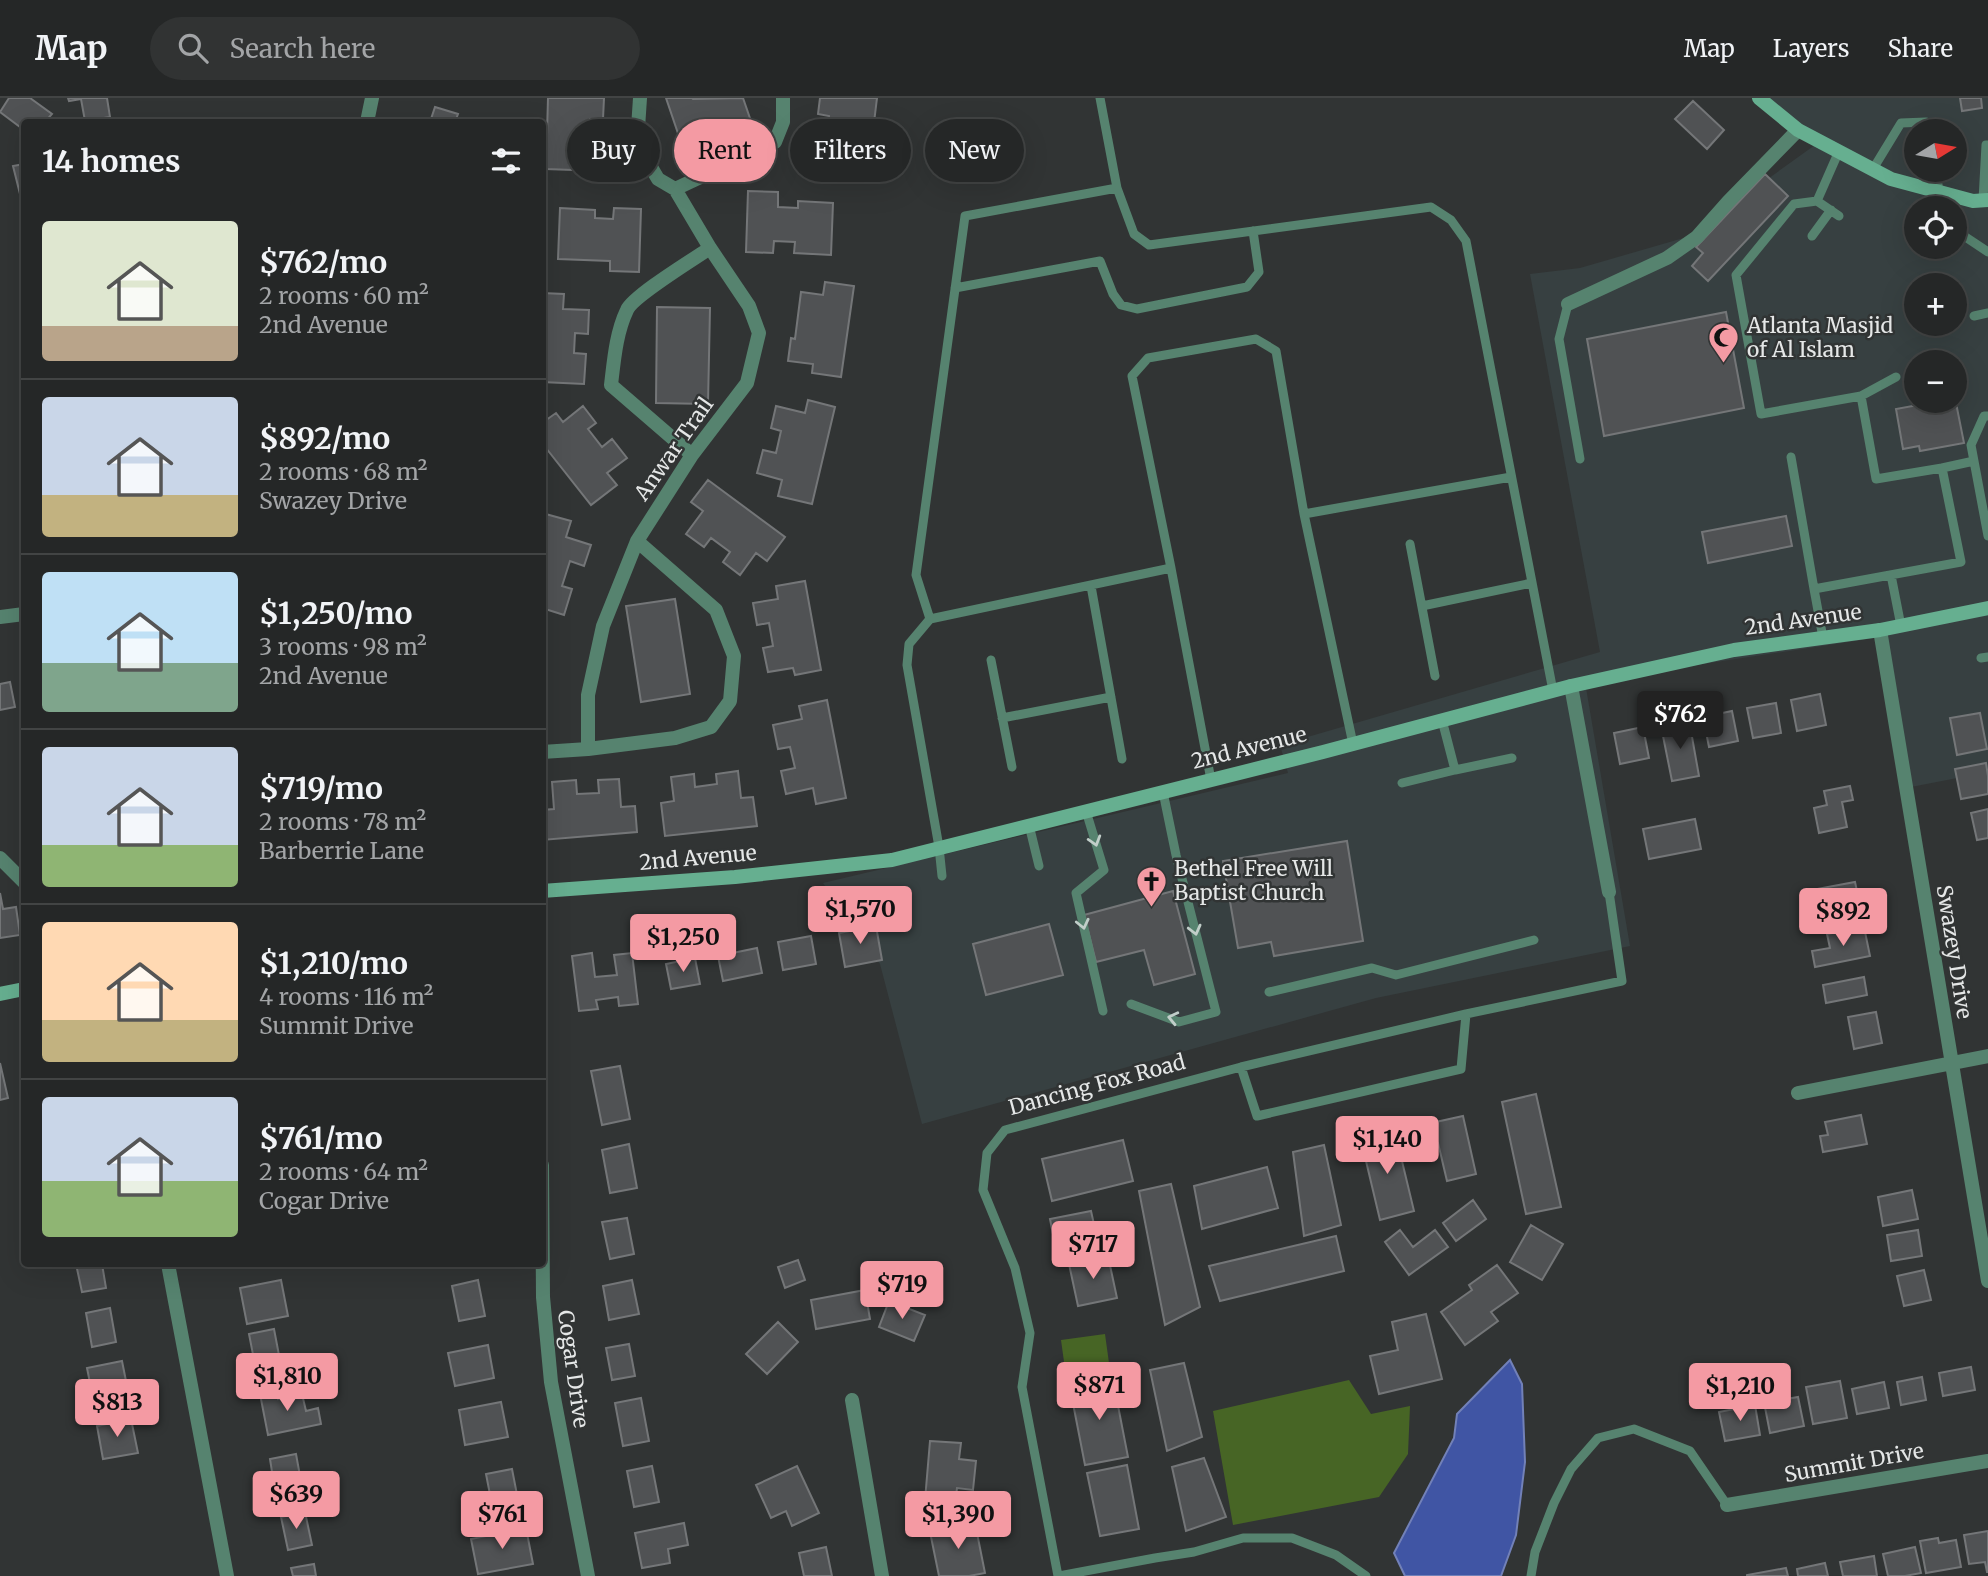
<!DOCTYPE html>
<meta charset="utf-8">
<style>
:root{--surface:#252727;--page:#313333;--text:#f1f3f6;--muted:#a3a5a7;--line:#424444;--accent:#f49aa3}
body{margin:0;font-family:Merriweather,serif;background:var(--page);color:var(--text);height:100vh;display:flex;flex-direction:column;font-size:26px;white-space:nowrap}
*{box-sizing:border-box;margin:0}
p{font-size:23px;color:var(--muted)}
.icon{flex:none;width:38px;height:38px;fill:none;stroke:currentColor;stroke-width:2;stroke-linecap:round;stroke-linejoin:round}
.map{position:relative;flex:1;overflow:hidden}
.drawer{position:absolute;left:21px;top:21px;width:525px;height:1148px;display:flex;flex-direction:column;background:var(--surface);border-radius:7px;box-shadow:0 7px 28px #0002,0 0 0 2px var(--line)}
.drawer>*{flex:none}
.top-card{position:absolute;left:567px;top:21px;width:665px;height:63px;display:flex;gap:14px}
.needle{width:46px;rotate:79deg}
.tools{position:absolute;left:1904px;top:21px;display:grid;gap:14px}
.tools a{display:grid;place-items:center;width:63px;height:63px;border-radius:50%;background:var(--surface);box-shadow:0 7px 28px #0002,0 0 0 2px var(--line);font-size:35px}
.price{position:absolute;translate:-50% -60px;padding:0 16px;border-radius:7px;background:var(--accent);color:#111;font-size:23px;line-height:46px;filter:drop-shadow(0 2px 4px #0008)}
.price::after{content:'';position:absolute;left:50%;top:42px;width:21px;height:16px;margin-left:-10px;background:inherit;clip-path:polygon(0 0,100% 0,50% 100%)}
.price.current{background:#222;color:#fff}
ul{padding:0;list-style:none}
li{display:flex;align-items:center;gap:21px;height:175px;padding:0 21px}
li+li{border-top:2px solid var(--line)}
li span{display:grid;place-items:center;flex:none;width:196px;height:140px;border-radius:7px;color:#555}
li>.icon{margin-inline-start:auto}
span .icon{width:84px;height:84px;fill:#fffc;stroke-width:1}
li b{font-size:30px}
h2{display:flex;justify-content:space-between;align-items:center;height:84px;padding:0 21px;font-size:30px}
.tag{padding:0 24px;border-radius:32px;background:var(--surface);box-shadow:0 7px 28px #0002,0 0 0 2px var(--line);font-size:24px;line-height:63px}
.tag.current{background:var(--accent);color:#111}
header{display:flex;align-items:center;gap:42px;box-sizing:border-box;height:98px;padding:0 35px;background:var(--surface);border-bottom:2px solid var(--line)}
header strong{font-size:33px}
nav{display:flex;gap:38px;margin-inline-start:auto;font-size:24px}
.search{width:490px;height:63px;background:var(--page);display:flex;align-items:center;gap:18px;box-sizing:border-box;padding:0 24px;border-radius:38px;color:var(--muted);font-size:26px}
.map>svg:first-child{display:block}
.built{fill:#374041;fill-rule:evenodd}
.green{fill:#476525}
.water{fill:#4055a4;stroke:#7281b8;stroke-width:2}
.building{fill:#505254;stroke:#747678;stroke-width:2}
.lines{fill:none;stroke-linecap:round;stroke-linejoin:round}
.lane{stroke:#56836f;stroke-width:9}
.street{stroke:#56836f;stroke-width:14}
.secondary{stroke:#66af90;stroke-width:14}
.oneway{stroke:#c1cec9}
.labels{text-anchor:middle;stroke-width:5;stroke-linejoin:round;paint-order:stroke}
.poi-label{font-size:21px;fill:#e5e7e7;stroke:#313434;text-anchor:start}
.street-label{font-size:21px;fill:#e5e7e7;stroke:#313434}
</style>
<header>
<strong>Map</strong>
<div class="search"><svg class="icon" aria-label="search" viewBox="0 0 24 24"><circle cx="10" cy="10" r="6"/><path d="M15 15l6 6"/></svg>Search here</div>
<nav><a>Map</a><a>Layers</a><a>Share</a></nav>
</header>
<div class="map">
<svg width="1988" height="1478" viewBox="0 0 1988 1478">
<rect width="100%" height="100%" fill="#313434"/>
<path class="built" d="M1769,0H1988V674L1911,689L1881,539L1585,584L1630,848L1376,900L922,1026L880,866L823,785L1288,675L1280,647L1600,554L1530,176L1580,170L1687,139L1815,47ZM1916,33H1955V72H1916ZM1916,110H1955V149H1916ZM1916,187H1955V226H1916ZM1916,264H1955V303H1916Z"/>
<path class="green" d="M1105,1236L1109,1265L1065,1271L1061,1242Z
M1349,1282L1371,1316L1410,1308L1408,1356L1379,1399L1233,1427L1213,1313Z"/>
<path class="water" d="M1510,1262L1522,1286L1525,1364L1516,1437L1501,1478H1405L1394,1455L1454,1340L1457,1316Z"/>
<path class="building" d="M9,0H30L52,16L45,24H24V32L0,14Z
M68,0H107L110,19L85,23L81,1L69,3Z
M548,0H604L603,21H590V46L601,47L600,73L546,71Z
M666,0H692L693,1L743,0L754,32L685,56Z
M820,0H877L867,82L835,78L836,64L812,61L815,40L826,41L829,18L818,16Z
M1960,0H1981L1982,10L1962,13Z
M1693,3L1724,32L1707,51L1675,21Z
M435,9L458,16L455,24H430Z
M24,66V95L20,96L13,68Z
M1765,76L1788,98L1708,183L1692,168L1703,155L1696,149Z
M748,93L778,94V109L798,110V103L833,105L831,157L794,155L795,144L774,143L773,155L746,154Z
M560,110L595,112V120L613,121L614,110L641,111L639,174L610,173V163L558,161Z
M825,184L854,188L841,279L812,275L813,266L788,263L791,240L795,241L801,194L823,197Z
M542,195L564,196L563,211L589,212L588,236L575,235L574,255L586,256L584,286L542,284Z
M657,209L710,210L708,306L656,305Z
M1726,214L1744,310L1604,338L1587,241Z
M1955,300L1964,345L1920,353L1919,348L1903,351L1896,311L1940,303H1955Z
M808,302L835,309L812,406L778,398L782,382L757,375L763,352L776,355L781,333L771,330L776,308L805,315Z
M583,308L596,325L588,331L602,349L612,341L627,360L607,375L617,387L591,407L542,345V325L556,315L563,324Z
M708,382L785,439L767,463L756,455L740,477L723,464L730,454L711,440L704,449L686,436L703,413L691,404Z
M542,415L571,423L566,439L591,447L584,468L570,463L562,488L572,491L564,517L542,510Z
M1786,418L1792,448L1708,465L1702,434Z
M805,483L821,572L795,577L793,570L768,574L763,550L773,548L769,525L757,527L753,505L778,501L776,488Z
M675,501L690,596L641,604L626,508Z
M10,584L15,609L0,612V586Z
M1820,596L1826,627L1797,633L1791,602Z
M827,602L846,700L816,706L813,690L786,696L781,673L795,670L790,649L778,651L773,627L802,621L799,608Z
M1776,605L1781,635L1753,640L1747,610Z
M1732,613L1738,643L1709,649L1703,619Z
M1980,615L1987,651L1957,657L1950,620Z
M1689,622L1699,678L1672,683L1661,628Z
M1643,629L1649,660L1620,666L1614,635Z
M1986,665L1988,678V696L1961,701L1955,671Z
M738,673L741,700L753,699L757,728L665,738L661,705L674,703L671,679L694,676L695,689L717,686L716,676Z
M619,681L621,709L635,708L637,734L542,742V712L554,711L552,684L576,682L577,696L599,695L598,682Z
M1850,688L1853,702L1842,704L1847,729L1819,735L1814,710L1827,707L1824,693Z
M1988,711V740L1977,742L1971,715Z
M1695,721L1701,751L1649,761L1643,731Z
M1347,743L1363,843L1274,858L1271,844L1238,850L1223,763Z
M1855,784L1862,816L1823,823L1817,791Z
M1173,793L1195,876L1154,887L1144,852L1096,864L1084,817Z
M0,795L3,811L16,809L20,837L0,840Z
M1049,826L1063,877L986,897L973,846Z
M876,828L882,862L845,869L839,835Z
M1864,829L1870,858L1815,869L1812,853L1830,850L1827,836Z
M811,838L816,866L783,872L778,844Z
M757,850L762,875L723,883L718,858Z
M592,855L595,879L617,877L614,857L632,855L638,906L619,908L618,899L596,902L598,911L579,913L572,858Z
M695,860L700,886L671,891L666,866Z
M1864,879L1867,897L1826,905L1823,887Z
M1876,914L1882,945L1854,951L1848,919Z
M0,965L8,1000L0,1002Z
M620,968L630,1021L602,1027L591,973Z
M1536,996L1561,1109L1526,1116L1502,1004Z
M1861,1017L1867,1046L1823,1054L1820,1038L1828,1037L1825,1024Z
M1463,1018L1476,1076L1447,1083L1438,1045L1418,1049L1413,1029Z
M1395,1034L1414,1113L1380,1122L1361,1042Z
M1123,1042L1133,1083L1052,1103L1042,1061Z
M629,1046L637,1090L610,1095L602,1052Z
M1324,1047L1341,1127L1304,1138L1293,1054Z
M1267,1069L1278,1110L1202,1131L1194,1088Z
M1171,1086L1200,1209L1165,1227L1139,1093Z
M1912,1092L1918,1121L1883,1128L1878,1099Z
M1473,1102L1486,1121L1456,1143L1443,1125Z
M1091,1113L1100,1153L1058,1162L1050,1121Z
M627,1120L634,1156L610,1161L602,1124Z
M1531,1127L1563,1146L1542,1182L1510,1164Z
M1400,1132L1413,1149L1435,1132L1448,1149L1409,1177L1385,1144Z
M1918,1132L1922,1158L1891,1163L1887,1137Z
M1336,1138L1344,1173L1220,1203L1209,1168Z
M1108,1158L1117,1200L1078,1208L1069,1166Z
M798,1162L805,1182L785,1190L778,1169Z
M76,1166H102L106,1190L82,1194Z
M1497,1167L1518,1195L1491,1214L1498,1223L1465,1247L1441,1214L1472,1192L1469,1187Z
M1924,1172L1931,1202L1904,1208L1897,1178Z
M281,1182L288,1218L247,1226L240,1190Z
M478,1182L485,1218L459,1223L452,1188Z
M632,1182L639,1216L609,1222L603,1188Z
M865,1192L870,1221L816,1231L811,1202Z
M889,1203L925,1217L914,1243L879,1229Z
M110,1210L116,1244L92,1249L86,1215Z
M1426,1216L1442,1281L1379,1296L1370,1258L1398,1252L1392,1224Z
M778,1224L798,1244L767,1276L746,1256Z
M274,1231L282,1273L257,1277L249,1236Z
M629,1246L635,1278L612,1282L606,1250Z
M488,1247L494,1280L455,1288L448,1255Z
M122,1263L129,1298L94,1305L87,1270Z
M1184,1265L1202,1339L1167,1353L1150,1272Z
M1971,1269L1975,1292L1943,1298L1939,1275Z
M1922,1279L1926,1302L1901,1307L1897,1284Z
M1113,1282L1128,1359L1085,1367L1070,1290Z
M1840,1283L1847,1320L1813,1326L1806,1289Z
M1884,1284L1889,1310L1857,1316L1852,1291Z
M1779,1291L1781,1302L1798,1299L1804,1328L1770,1335L1762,1294Z
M277,1293L278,1301L302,1296L306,1313L318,1310L321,1326L268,1337L260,1296Z
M641,1300L649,1343L623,1348L615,1305Z
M501,1304L508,1339L465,1347L459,1312Z
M1755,1307L1760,1337L1725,1343L1719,1314Z
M131,1321L138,1355L103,1361L97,1328Z
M930,1343L961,1345L959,1361L976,1363L973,1392L957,1390L955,1405L925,1402Z
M296,1356L302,1389L275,1393L270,1361Z
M1204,1360L1226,1419L1186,1433L1172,1369Z
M1127,1367L1139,1431L1100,1438L1087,1375Z
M652,1368L659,1404L634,1409L627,1373Z
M797,1368L819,1415L792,1428L786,1413L771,1420L756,1387Z
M512,1371L519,1407L493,1412L486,1376Z
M305,1414L312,1447L288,1452L281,1419Z
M684,1425L688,1447L668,1451L670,1465L642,1470L635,1435Z
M975,1425L985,1475L969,1478H939L930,1434Z
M526,1430L533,1466L478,1476L471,1441Z
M1988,1433V1474H1987L1985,1464L1969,1466L1964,1437Z
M1938,1440L1939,1445L1956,1442L1961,1469L1926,1475L1920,1443Z
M826,1449L832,1478H804L799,1455Z
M1915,1449L1921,1475L1905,1478H1888L1883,1456Z
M1874,1458L1877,1478H1843L1840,1464Z
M1825,1465L1828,1478H1798L1797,1471Z
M314,1466L316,1478H293L291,1470Z
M1786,1470L1788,1478H1747V1477Z"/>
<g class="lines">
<path class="lane" d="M1100,0L1117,90
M1873,71L1901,25L1926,24L1928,33
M1936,72L1939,94
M1983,102L1986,47H1988
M1817,103L1839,53
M1839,118L1817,103L1794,106L1736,177L1761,316L1861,298L1896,279
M1812,138L1831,112
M1964,138L1988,154
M955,190L1100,163L1113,196L1121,207L1137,211L1247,189L1259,174L1253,133
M1568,206L1559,241L1580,361
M1974,218L1988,215
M1861,298L1876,381L1942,370
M1988,318H1984L1971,347L1988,438
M1791,359L1814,491
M1410,446L1435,578
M1171,470L1132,278L1148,260L1256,241L1276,253L1304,416
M1891,477L1901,528
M1091,488L1122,661
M1422,508L1532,485
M930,521L916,477L965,118L1117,90L1134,136L1149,147L1431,109L1451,122L1466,143L1553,593
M1823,540L1814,491L1961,464L1942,370L1974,363
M1981,560L1988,559
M991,562L1012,669
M1002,620L1111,599
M1442,622L1455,672L1512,660
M1353,646L1304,416L1511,379
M1402,685L1455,672
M1086,713L1104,772L1076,795L1103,913
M1029,727L1039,768
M942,778L939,749L907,567L909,546L930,521L1171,470L1211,682
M1269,894L1372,870L1396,877L1534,842
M1131,906L1179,924L1216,914L1176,757L1163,694
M1241,969L1257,1018L1461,971L1466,916
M1058,1478L1022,1289L1030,1235L1015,1170L983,1092L987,1055L1005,1032L1241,969L1466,916L1622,883L1609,794
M1059,1478L1155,1460L1194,1454L1243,1440H1292L1336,1457L1366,1478
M1531,1478L1535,1454L1554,1405L1571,1371L1598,1340L1634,1331L1690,1353L1727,1407"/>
<path class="street" d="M367,24L372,0
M675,91L775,44L783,24V0
M1568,206L1667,160L1697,139L1728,104L1798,32
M692,357L611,287C614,262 616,235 627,212C633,198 694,161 710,150
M0,519L24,516
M1880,532L1988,1183
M1571,588L1609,794
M588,651V597L603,528L637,443L692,357L747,285L759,235L749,208L710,150L675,91L658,81L637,45L640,0
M542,654L588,651L675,640L711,629L730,603L734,558L716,512L637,443
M0,760L24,784
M1798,995L1988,958
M542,1067L543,1199L551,1284L588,1478
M168,1166L227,1478
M852,1302L882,1478
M1727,1407L1988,1363"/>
<path class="secondary" d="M1759,0L1798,32L1891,81L1973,103L1988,102
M542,793L735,779L892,762L1323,654L1571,588L1734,552L1880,532L1988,510
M0,896L24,891"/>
</g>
<defs><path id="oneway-chevron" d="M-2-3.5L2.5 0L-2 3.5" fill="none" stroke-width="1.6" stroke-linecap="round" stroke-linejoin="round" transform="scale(1.75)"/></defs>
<g class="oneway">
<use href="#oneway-chevron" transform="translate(1095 743) rotate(73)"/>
<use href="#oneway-chevron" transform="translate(1083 826) rotate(77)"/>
<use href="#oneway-chevron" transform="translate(1195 832) rotate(76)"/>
<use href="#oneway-chevron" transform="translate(1173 920) rotate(-167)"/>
</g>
<defs>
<symbol id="mosque-pin" viewBox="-11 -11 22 30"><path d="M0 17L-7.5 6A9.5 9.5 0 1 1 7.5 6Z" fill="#f49aa3" stroke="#313434"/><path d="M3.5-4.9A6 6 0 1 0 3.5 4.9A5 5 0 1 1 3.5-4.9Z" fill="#111"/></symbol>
<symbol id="church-pin" viewBox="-11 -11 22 30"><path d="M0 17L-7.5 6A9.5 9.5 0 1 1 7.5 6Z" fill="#f49aa3" stroke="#313434"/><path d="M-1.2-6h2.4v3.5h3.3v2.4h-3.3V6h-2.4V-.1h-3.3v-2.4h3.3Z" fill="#111"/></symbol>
</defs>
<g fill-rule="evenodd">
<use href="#mosque-pin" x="1706" y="222" width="35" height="47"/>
<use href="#church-pin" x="1134" y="766" width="35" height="47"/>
</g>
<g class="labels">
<g class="poi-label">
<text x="1747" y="235">Atlanta Masjid<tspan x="1747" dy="24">of Al Islam</tspan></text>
<text x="1174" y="778">Bethel Free Will<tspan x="1174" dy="24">Baptist Church</tspan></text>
</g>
<g class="street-label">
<text transform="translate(674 351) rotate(-55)" y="7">Anwar Trail</text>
<text transform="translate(1803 522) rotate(-8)" y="7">2nd Avenue</text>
<text transform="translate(1249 650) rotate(-14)" y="7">2nd Avenue</text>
<text transform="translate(698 760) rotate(-5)" y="7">2nd Avenue</text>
<text transform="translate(1954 854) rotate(81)" y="7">Swazey Drive</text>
<text transform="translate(1097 987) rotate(-15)" y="7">Dancing Fox Road</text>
<text transform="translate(573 1271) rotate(82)" y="7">Cogar Drive</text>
<text transform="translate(1854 1365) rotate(-10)" y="7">Summit Drive</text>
</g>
</g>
</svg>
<div class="tools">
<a><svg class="needle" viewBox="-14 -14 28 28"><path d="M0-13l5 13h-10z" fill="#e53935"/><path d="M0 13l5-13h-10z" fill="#a3a5a7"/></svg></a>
<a><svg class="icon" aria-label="locate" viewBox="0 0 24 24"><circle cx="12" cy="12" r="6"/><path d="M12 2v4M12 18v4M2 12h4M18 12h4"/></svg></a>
<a>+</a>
<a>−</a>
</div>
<b class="price current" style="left:1680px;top:653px">$762</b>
<b class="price" style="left:860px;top:848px">$1,570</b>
<b class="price" style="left:1843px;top:850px">$892</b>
<b class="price" style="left:683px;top:876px">$1,250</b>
<b class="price" style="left:1387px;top:1078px">$1,140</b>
<b class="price" style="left:1093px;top:1183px">$717</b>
<b class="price" style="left:902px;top:1223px">$719</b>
<b class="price" style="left:287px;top:1315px">$1,810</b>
<b class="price" style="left:1099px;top:1324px">$871</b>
<b class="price" style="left:1740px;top:1325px">$1,210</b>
<b class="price" style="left:117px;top:1341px">$813</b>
<b class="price" style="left:296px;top:1433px">$639</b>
<b class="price" style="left:502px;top:1453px">$761</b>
<b class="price" style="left:958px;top:1453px">$1,390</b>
<div class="top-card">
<a class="tag">Buy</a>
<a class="tag current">Rent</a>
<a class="tag">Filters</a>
<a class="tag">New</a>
</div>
<section class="drawer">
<h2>14 homes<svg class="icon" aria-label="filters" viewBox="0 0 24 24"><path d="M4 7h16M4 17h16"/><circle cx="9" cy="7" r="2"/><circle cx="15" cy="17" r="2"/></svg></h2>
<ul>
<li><span style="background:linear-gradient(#dfe7d0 75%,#b9a48a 0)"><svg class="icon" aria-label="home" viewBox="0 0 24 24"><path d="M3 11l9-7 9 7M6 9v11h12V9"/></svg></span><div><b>$762/mo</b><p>2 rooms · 60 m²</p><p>2nd Avenue</p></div></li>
<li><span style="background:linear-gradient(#c9d6e8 70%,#c2b280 0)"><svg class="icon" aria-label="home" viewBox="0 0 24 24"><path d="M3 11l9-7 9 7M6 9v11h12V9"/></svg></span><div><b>$892/mo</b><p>2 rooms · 68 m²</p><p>Swazey Drive</p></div></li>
<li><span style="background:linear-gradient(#bfe0f5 65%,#7fa58c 0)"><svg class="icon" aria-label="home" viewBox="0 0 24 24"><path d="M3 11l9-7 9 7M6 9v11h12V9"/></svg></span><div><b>$1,250/mo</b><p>3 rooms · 98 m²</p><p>2nd Avenue</p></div></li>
<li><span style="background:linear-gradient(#c9d6e8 70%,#8fb573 0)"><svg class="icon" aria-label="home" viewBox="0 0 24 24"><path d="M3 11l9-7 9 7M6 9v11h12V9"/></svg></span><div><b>$719/mo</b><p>2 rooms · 78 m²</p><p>Barberrie Lane</p></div></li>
<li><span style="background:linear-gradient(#ffd9b3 70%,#c2b280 0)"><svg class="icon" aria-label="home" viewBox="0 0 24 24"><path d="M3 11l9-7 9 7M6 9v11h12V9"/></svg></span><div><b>$1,210/mo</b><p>4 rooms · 116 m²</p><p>Summit Drive</p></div></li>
<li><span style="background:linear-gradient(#c9d6e8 60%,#8fb573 0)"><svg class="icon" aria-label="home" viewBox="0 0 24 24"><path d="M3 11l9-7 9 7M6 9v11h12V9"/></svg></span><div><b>$761/mo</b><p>2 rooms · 64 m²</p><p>Cogar Drive</p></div></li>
</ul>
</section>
</div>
